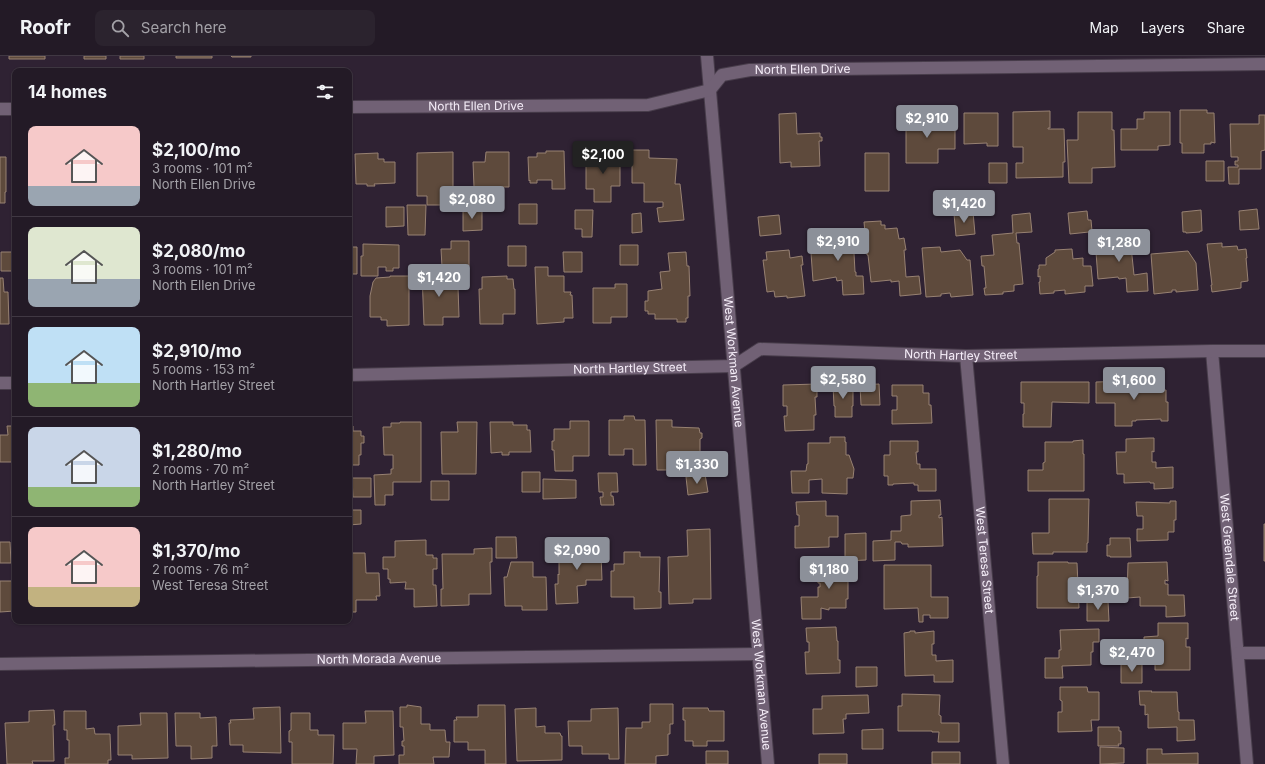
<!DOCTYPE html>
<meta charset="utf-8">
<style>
:root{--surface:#231a26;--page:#2b232e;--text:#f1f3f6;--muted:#a3a1a7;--line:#403843;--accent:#8c9099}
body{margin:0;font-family:Inter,sans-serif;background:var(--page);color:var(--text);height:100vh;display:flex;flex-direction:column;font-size:15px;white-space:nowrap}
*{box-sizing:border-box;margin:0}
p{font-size:13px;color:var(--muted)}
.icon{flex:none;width:22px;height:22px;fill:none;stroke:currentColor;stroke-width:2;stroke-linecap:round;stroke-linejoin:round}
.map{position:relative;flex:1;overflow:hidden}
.panel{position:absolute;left:12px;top:12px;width:340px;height:556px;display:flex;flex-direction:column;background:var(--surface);border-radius:8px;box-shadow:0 1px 3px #0004,0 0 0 1px var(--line)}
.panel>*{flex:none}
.price{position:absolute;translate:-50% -34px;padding:0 9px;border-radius:4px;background:var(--accent);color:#fff;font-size:13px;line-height:26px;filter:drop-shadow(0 1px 2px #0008)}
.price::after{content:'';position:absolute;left:50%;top:24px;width:12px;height:9px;margin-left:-6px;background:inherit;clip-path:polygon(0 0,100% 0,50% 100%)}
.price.active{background:#222;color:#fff}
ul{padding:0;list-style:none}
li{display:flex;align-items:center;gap:12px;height:100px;padding:0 16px}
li+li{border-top:1px solid var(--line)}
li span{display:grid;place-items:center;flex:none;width:112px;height:80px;border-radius:8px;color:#555}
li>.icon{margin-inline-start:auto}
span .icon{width:48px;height:48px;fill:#fffc;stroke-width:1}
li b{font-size:17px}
h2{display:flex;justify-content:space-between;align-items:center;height:48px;padding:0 16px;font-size:17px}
header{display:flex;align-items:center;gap:24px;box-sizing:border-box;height:56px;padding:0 20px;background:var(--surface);border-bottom:1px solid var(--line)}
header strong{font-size:19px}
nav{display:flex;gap:22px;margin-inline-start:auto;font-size:14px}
.search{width:280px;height:36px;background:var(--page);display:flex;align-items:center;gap:10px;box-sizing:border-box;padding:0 14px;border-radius:8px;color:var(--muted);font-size:15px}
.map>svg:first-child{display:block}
.building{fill:#5e4a3c;stroke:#978172}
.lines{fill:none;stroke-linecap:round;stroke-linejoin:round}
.minor-casing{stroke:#483d4b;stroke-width:14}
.minor{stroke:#716175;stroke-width:12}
.labels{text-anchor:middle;stroke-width:3.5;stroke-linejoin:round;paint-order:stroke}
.street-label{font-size:12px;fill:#f5edf8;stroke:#251929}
</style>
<header>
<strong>Roofr</strong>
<div class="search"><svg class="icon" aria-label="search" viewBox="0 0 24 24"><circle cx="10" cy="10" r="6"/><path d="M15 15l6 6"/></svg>Search here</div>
<nav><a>Map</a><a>Layers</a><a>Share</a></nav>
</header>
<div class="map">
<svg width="1265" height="708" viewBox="0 0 1265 708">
<rect width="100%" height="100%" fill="#2f2233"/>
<path class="building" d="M9,0H45V3H9Z
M84,0H106V3H84Z
M120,0H144V3H120Z
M176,0H212V2H176Z
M231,0H251V1H232Z
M1180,54H1207V57H1214L1215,87L1211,86V88H1204V97H1182V87H1180Z
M1050,55V72H1048V73H1064L1065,106H1063V121L1016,122V107H1023V91H1013V56Z
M925,56V66H955V93H938V107H906V57Z
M1078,56H1112V74H1114L1115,111L1092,112V127H1069L1067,84H1078Z
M1144,56H1170V89L1158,90V94H1121V73H1137V63H1144Z
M796,57L797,78L820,77V81H822V85H819L820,110L791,111V106L780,107L779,58Z
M964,57H998V90H987V87L964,88Z
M1259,59H1265V94L1261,95V113H1239V128H1229L1228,111H1238V109H1235V105H1238V101H1231L1230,68H1259Z
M632,94H649V102L677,103L675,128H680L684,164L659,166L657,152L663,151V146H644V127H632Z
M546,95H564L565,133H552V124H537V127H530V124L529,125L528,101H537V97H546Z
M602,95H620V130H611V146H594V133H586V101H602Z
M453,96V139H445V149H427V140H417V97Z
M486,96H509V131H481V134H475V131H474L473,106H485Z
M378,97V103H384V106H395V127L374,128L375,130H367V128H356L355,98Z
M865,97H889V135H865Z
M0,101H6V136H5V147H0Z
M1206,105H1224V125H1206Z
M989,107H1007V127H989Z
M519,148H537V168H519Z
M407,149H426L425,179H408Z
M386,151H404V170L386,171Z
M1257,153L1259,173L1240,174L1239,155Z
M463,154H482V174L463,175Z
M575,154H593L592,181H582V173H575Z
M1201,154L1202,175H1200V176L1186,177V176H1183L1182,156Z
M1087,155L1088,164H1091L1092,175H1089V176L1070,178L1068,157Z
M973,156L975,178L956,180L954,158Z
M641,157L642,176L632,177V158Z
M1030,157L1032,176L1016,177L1017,187H1019L1023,228L1014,229V235L1003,236V238L985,239L984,232H986L984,210H982L981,200L994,199L992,179L1013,177L1012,159Z
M779,159L781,178L760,180L758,161Z
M881,165V169H885V173L897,172L899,183L904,182L906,194H904L906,221L919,220L921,238L900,240L899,225L891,226V224L871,226L868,199H867L864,166Z
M846,176H855L856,192H855V197H854L855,216H856V220H863L864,238L843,239L842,224L837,225L836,221L813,225L811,197H818L817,192H822L820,178Z
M1129,181L1130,190H1131L1134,219L1147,217L1148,235L1127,236L1126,222L1119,223L1118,221L1098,223L1096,196L1095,197L1093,185Z
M451,185H469V210L442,211L441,193H451Z
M1222,187V191L1237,190L1238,194L1246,193L1247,202H1246L1248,225L1241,226V232L1212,236L1211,229H1212L1207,188Z
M363,188L399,189V212H393V215H386V211H378V220H361V200H363Z
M620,189H638V209H620Z
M508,190H526V210H508Z
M349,191H357V218H349Z
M940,191L941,196L960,194L967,204H970L973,239L951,241L950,237L941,238V240L926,241L922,192Z
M1072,193L1073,203L1083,202V210H1091L1093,230H1085V236L1065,238V234L1054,235V237L1040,238L1039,226H1040V220L1038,221V213H1039V209H1046V202L1055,196V194Z
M789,194L790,202L802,200L803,209H801L805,240L787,242V240L775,241L774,235L767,236L763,204H767L766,196Z
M1188,195L1196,207L1198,234L1176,236V234H1172V236L1154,238L1151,198Z
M1,196H15V215H1Z
M563,196H582V216H564Z
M686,196L687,210H689L690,240H688V262H686V266H677V263H655V258H648V255H645V245H648V235L662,233L660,216L670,215L668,197Z
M535,211H548V220H564V236H571L570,239H572L573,262H564V266L537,268Z
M422,218H454V231H458L459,261H443V269H424Z
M390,220H409V269L387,270V264H381V261H370V240L373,226L376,222L390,221Z
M507,220V223H513L514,233H515V258H503V268H480L479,233H482V221Z
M0,222H3L4,236H8L9,268H0Z
M615,228H627V261H611V267H593V232H615Z
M1130,325V326H1160V334H1166V346H1168V365H1161V363L1136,364V365H1132V370H1115V347H1096V326Z
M1021,326H1089V347L1052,346L1051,371H1023V358H1024V347H1021Z
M817,328V341H815L816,359H814V374L785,375L784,360H787V350H783V329Z
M853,328V350H852V361H835V350H834L833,329Z
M879,328L880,349H861L860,329Z
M892,329H923V337H929V349H931L932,367L892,368V354H897V340H892Z
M624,360H634L635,364H645L646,409H633V393H624V399H609V364H624Z
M656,364H672V371L699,372L700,377H702V382L700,383V396H695V398H682V396H670V400H671V409H670V414H657Z
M570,365H589V400H573V415H555L554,394H552V385H554V373H570Z
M400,366H421V426H393V439H385V449H375L374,419L391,418V413H393V399H384L383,371H391V367H400Z
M457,366H477L476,418H442L441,376H458Z
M490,366H513V369H527V374H530L531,396H509V399H502V396L491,397Z
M7,370H15V406H0V379H8Z
M353,370V375H361V380H364V387H361V399H359V409H349V371Z
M830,381H845V386H846V399H849L854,413L853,422H847V438L822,437V423L809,424V437H792L791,415H806L807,408H808V387H830Z
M1150,382H1154V396L1152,395V406H1156V412L1173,411V432L1154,433V427H1150V426L1124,427V418H1117L1116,396H1126V383Z
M1083,384V398H1084V435H1028V414H1043V407L1045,406V386H1073V385Z
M890,385H918V396H916L917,408H920V413H936V435H918V429H914V427L893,428V429H888V420H884V399H890Z
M522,416H540V436H522Z
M598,417H617L618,436H611V440H613L614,449H601L600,441H603V436H599Z
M705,418L708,436L688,439L686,421Z
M352,422H371V441H353Z
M543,423L576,424V442L543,443Z
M431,425H449V444H431Z
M1049,443H1089L1088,487H1087V496H1053V498H1033L1032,477H1049Z
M940,444L941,459H939V462L942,461L943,490L908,491V488H902L901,486H895V504L873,505V485L891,484V475H901V460L911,459V445Z
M826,445V460H838V481H829V491L795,492V470H799V459H797L796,446Z
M1170,445H1176V464H1174V476H1168V484L1137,485V473H1143V460H1137L1136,446L1170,447Z
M349,454H361V468L349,469Z
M1264,468H1265V505H1264Z
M710,473L711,543H693V547L669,548L668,501L688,500L687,474Z
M866,477V504L845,505V478Z
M496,481H516L517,502H496Z
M1110,482H1130L1131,501H1110V500H1107V489H1110Z
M426,484V499H433V502H437V513H433V529H436L437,550L414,551V533H405L406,526L390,527V523H388V513H383V501H395V485Z
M572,484H592V497H601L602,524H586V529L577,530L578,547L556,548L555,528H558V518L559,519V498H572Z
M0,486H10L11,507H0Z
M492,492V506H490L491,538H469V549L441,550V533H443L442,498H474V493Z
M624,496H640V501H660L659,536H661V552L634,553V541H611V515H614V508H624Z
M349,497H365L366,517H379L380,540H376L377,544H356V556H349Z
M511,506H533V521H546L547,554H522V550H505L504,521H507Z
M1038,506H1068V507H1077L1079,552H1037V520H1038Z
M1167,506L1168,525L1165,524V528H1168V539H1184L1185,560L1166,561V550H1140V541L1127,542L1128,507Z
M857,508V523H848V543H846V552H829V554L821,552V563H802L801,541H818V531H820V527H818L817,509Z
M884,509H931V541H948V562H930V559H923V566H919L918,552L884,553Z
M0,525H15V555L0,556Z
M1092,543L1108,545L1109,565H1087V545H1091Z
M1158,567H1188V583L1186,582V591H1190V614H1155V604L1144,605V581L1158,580Z
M836,571L837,585H838V604H840V617L806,618L805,596H809V586H807L806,572Z
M1099,573V586H1093V596H1091V609L1062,610L1063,622H1045V602H1059V594H1061L1060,574Z
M910,575H915V577L934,575V588H932V599H936V605L953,604V626H934V619L905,620L904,577L910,576Z
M1121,607H1142V627H1121Z
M856,611H877V630L856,631Z
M1060,631H1087L1088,636H1099V664H1091L1092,675L1058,676V656H1062V645L1060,644Z
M1139,635H1152L1151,636H1177L1178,656H1179V664H1194L1195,684L1177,685V671L1148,672V658L1145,659V649H1140Z
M902,638L940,639L939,659L941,660V667H959V686H938L939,676H932V675H898V650H902Z
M868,639L869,657L846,658V663H843L844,677L813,678V653H822V640Z
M650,648H673V668H670V678H668V699L656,700V708H625L626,672H642V666H650Z
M407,649L421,651V668H430V674H445L446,686H450L449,701H433L434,708H399V699H404V690H402V685H404L403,671H400V651H407Z
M478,649H505L506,708H485V694H468V686H454V664H457L456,661H478Z
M280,651L281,697L243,696V689H230L229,667H231L230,664L254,663L253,652Z
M536,652V671L545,670V677H560L561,680H562V704L517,705L515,653Z
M618,652L619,703H609V698H582V690H569L568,665H591V653Z
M683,652H708L709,655H724V685H707V690H693V685H685V664H683Z
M54,654L55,669H53L54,705H32L33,708H7L5,667L29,666V655Z
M64,655H86V673L94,672L95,678H110L111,704H108V708H65V702H69V684H67V674H64Z
M365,655H393L394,699L374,700V708H356L357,693H343V667H366Z
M140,657H167L168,702L132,703V699H118V670L141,669Z
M175,657H200V662L216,661L217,690H212V702L191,703V690H176Z
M291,657H310V674H318V679H334L333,708H292V686H289V675L291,674Z
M1098,671H1119V675H1121V688H1118L1119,690H1098Z
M883,673V693H862V674Z
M1100,691L1124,692V707L1100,708Z
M1147,693H1162V698L1198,697V708H1147Z
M706,695H728V708H706Z
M932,696H960V708H932Z
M819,698H847V708H819Z"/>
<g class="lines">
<defs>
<g id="minor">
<path id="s1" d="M707,0L768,708"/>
<path id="s2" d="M349,51L648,49L710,34L722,19L750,14L1265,8"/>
<path d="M0,53H15"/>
<path id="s3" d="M1212,295L1247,708"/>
<path id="s4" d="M966,300L1003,708"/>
<path id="s5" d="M349,319L734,310L760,293L966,300L1212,295H1265"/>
<path d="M0,327H15"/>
<path d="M1238,597H1265"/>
<path id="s6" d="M0,608L758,598"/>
</g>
</defs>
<use href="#minor" class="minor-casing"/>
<use href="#minor" class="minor"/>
</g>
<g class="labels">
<g class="street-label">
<text dy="4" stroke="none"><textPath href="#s2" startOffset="463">North Ellen Drive</textPath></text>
<text dy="4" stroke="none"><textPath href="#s2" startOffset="127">North Ellen Drive</textPath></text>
<text dy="4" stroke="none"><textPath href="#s5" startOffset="617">North Hartley Street</textPath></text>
<text dy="4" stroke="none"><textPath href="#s1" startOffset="307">West Workman Avenue</textPath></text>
<text dy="4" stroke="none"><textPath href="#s5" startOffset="281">North Hartley Street</textPath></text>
<text dy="4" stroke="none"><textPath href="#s3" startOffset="207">West Greendale Street</textPath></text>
<text dy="4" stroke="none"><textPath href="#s4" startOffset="205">West Teresa Street</textPath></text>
<text dy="4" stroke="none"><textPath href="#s6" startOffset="379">North Morada Avenue</textPath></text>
<text dy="4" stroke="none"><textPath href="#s1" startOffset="631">West Workman Avenue</textPath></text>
</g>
</g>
</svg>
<b class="price" style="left:927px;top:83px">$2,910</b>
<b class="price active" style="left:603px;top:119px">$2,100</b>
<b class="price" style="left:472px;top:164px">$2,080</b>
<b class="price" style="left:964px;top:168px">$1,420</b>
<b class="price" style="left:838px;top:206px">$2,910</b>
<b class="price" style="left:1119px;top:207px">$1,280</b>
<b class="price" style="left:439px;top:242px">$1,420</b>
<b class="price" style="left:843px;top:344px">$2,580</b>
<b class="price" style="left:1134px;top:345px">$1,600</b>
<b class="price" style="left:697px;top:429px">$1,330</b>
<b class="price" style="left:577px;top:515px">$2,090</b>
<b class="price" style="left:829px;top:534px">$1,180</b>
<b class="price" style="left:1098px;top:555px">$1,370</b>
<b class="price" style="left:1132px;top:617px">$2,470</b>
<section class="panel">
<h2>14 homes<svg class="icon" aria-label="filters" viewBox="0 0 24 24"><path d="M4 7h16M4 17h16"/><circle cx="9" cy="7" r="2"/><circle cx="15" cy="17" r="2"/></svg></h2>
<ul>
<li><span style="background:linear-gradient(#f6c9c9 75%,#9aa5b1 0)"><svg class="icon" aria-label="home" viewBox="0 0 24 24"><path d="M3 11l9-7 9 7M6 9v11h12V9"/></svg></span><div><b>$2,100/mo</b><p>3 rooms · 101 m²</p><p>North Ellen Drive</p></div></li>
<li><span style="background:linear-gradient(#dfe7d0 65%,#9aa5b1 0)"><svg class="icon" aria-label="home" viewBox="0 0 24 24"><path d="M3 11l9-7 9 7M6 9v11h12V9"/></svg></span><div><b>$2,080/mo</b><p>3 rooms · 101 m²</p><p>North Ellen Drive</p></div></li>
<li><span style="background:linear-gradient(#bfe0f5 70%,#8fb573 0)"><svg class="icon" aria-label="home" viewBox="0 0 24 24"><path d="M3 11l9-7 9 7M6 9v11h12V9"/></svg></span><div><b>$2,910/mo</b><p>5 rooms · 153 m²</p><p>North Hartley Street</p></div></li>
<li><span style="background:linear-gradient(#c9d6e8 75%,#8fb573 0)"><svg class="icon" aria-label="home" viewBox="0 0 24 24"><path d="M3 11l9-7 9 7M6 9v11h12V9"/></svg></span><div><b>$1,280/mo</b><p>2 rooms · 70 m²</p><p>North Hartley Street</p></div></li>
<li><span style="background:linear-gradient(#f6c9c9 75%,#c2b280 0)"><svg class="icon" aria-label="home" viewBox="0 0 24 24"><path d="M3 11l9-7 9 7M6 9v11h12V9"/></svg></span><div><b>$1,370/mo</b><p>2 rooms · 76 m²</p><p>West Teresa Street</p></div></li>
</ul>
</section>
</div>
